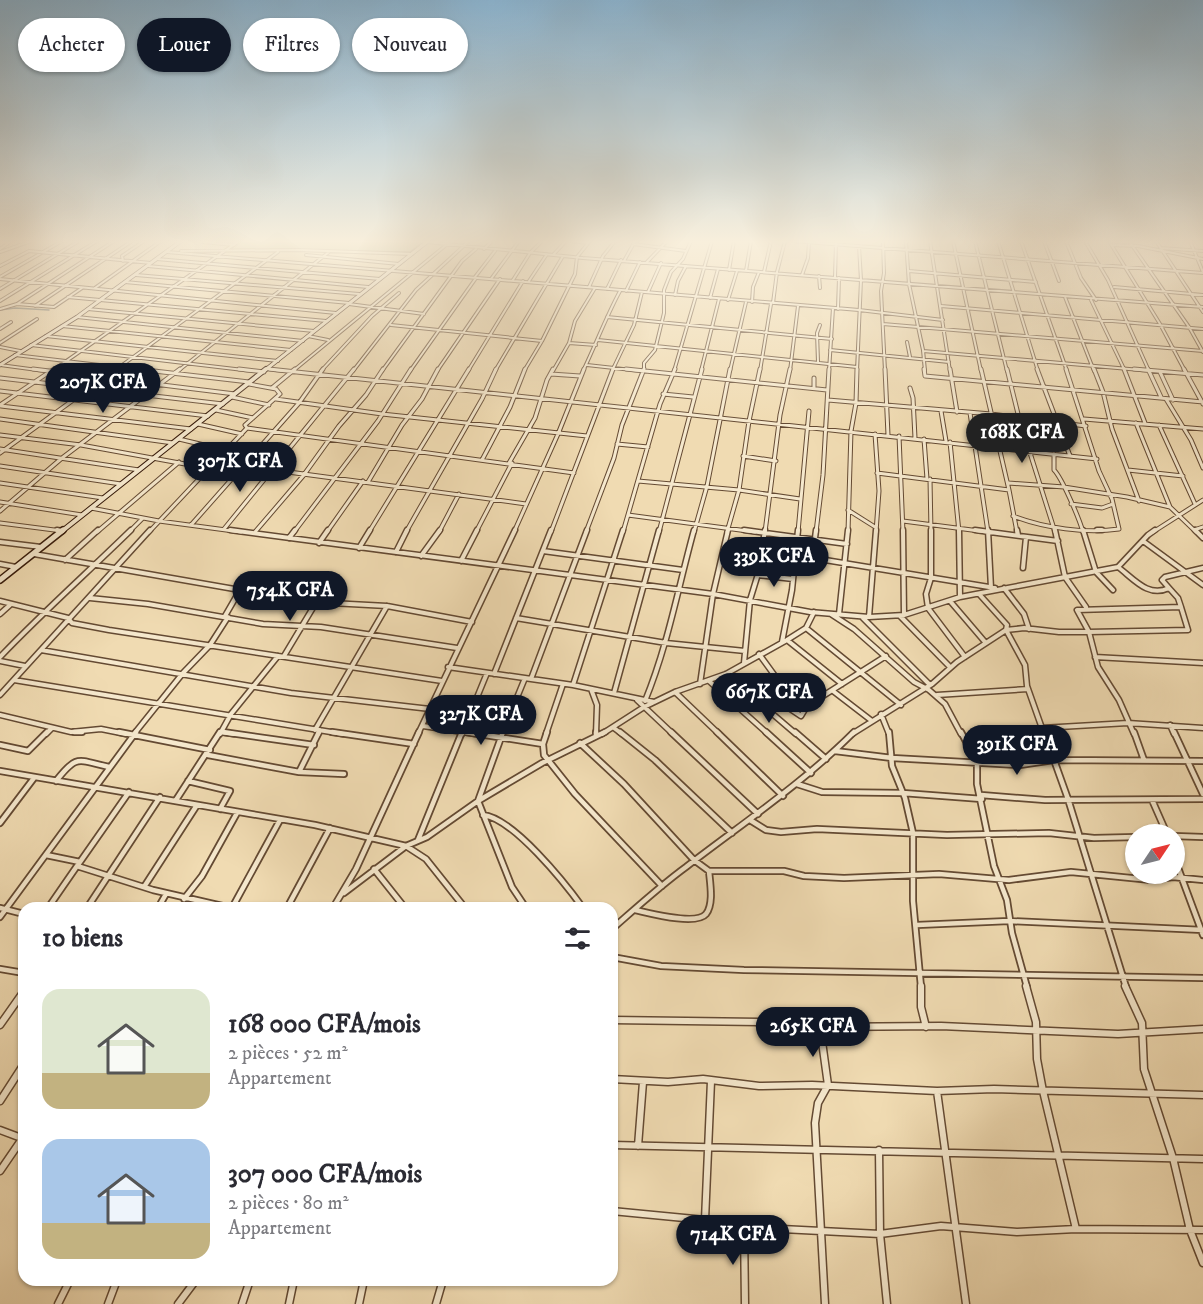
<!DOCTYPE html>
<html lang="fr">
<meta charset="utf-8">
<style>
:root{--surface:#fff;--page:#f2f2f3;--text:#2b2b33;--muted:#7c7c81;--accent:#111827}
body{margin:0;font-family:"IM FELL DW Pica",serif;background:var(--page);color:var(--text);height:100vh;display:flex;flex-direction:column;font-size:22px;white-space:nowrap}
*{box-sizing:border-box;margin:0}
p{font-size:20px;color:var(--muted)}
.icon{flex:none;width:33px;height:33px;fill:none;stroke:currentColor;stroke-width:2;stroke-linecap:round;stroke-linejoin:round}
.map{position:relative;flex:1;overflow:hidden}
.panel{position:absolute;left:18px;top:902px;width:600px;height:384px;display:flex;flex-direction:column;background:var(--surface);border-radius:18px;box-shadow:0 2px 4px #0004}
.panel>*{flex:none}
.guide{position:absolute;left:18px;top:18px;width:600px;height:54px;display:flex;gap:12px}
.needle{width:39px;rotate:55deg}
.fabs{position:absolute;left:1125px;top:824px;display:grid;gap:12px}
.fabs a{display:grid;place-items:center;width:60px;height:60px;border-radius:50%;background:var(--surface);box-shadow:0 2px 4px #0004;font-size:30px}
.price{position:absolute;translate:-50% -51px;padding:0 14px;border-radius:21px;background:var(--accent);color:#fff;font-size:20px;line-height:39px;filter:drop-shadow(0 2px 3px #0008)}
.price::after{content:'';position:absolute;left:50%;top:36px;width:18px;height:14px;margin-left:-9px;background:inherit;clip-path:polygon(0 0,100% 0,50% 100%)}
.price.on{background:#222;color:#fff}
ul{padding:0;list-style:none}
li{display:flex;align-items:center;gap:18px;height:150px;padding:0 24px}
li span{display:grid;place-items:center;flex:none;width:168px;height:120px;border-radius:18px;color:#555}
li>.icon{margin-inline-start:auto}
span .icon{width:72px;height:72px;fill:#fffc;stroke-width:1}
li b{font-size:26px}
h2{display:flex;justify-content:space-between;align-items:center;height:72px;padding:0 24px;font-size:26px}
.tag{padding:0 21px;border-radius:27px;background:var(--surface);box-shadow:0 2px 4px #0004;font-size:21px;line-height:54px}
.tag.on{background:var(--accent);color:#fff}
.map>svg:first-child{display:block}
.green{fill:#b9c08d;stroke:#776c4b;stroke-width:1.5}
.lines{fill:none;stroke-linecap:round;stroke-linejoin:round}
.stream{stroke:#757871;stroke-width:1.5}
.street-far4-casing{stroke:#644a33;stroke-width:4}
.street-far3-casing{stroke:#644a33;stroke-width:5}
.street-far2-casing{stroke:#644a33;stroke-width:7}
.street-far1-casing{stroke:#644a33;stroke-width:8}
.street-casing{stroke:#644a33;stroke-width:9}
.secondary-far2-casing{stroke:#351909;stroke-width:4.5}
.secondary-far1-casing{stroke:#351909;stroke-width:6}
.secondary-casing{stroke:#351909;stroke-width:8}
.street-far4{stroke:#f5e8cd;stroke-width:2}
.street-far3{stroke:#f5e8cd;stroke-width:3}
.street-far2{stroke:#f5e8cd;stroke-width:4}
.street-far1{stroke:#f5e8cd;stroke-width:4.5}
.street{stroke:#f5e8cd;stroke-width:6}
.secondary-far2{stroke:#f5e8cd;stroke-width:3}
.secondary-far1{stroke:#f5e8cd;stroke-width:4}
.secondary{stroke:#f5e8cd;stroke-width:5}
</style>
<div class="map">
<svg width="1203" height="1304" viewBox="0 0 1203 1304">
<rect width="100%" height="100%" fill="#f0dbb2"/>
<filter id="stains"><feTurbulence type="fractalNoise" baseFrequency=".00333" numOctaves="4"/><feColorMatrix values="0 0 0 0 .2 0 0 0 0 .09 0 0 0 0 .02 0 0 0 .5 -.17"/></filter>
<radialGradient id="worn" r=".72"><stop offset=".6" stop-color="#630" stop-opacity="0"/><stop offset="1" stop-color="#630" stop-opacity=".3"/></radialGradient>
<path class="green" d="M241,241H424L410,252L229,250Z"/>
<g class="lines">
<path class="stream" d="M0,310L15,308L49,310"/>
<defs>
<path id="street-far4" d="M571,241L588,243
M793,241L1203,273
M883,241L884,273L881,291L885,371
M906,241L909,284L923,350L925,371
M930,241L950,371
M953,241L981,371
M975,241L1007,371
M998,241L1038,371
M1021,241L1067,371
M1044,241L1059,281
M1066,241L1081,278L1096,300
M1085,241L1108,280L1149,371
M1109,241L1160,324L1185,371
M1129,241L1189,327L1203,352
M1156,241L1203,312
M1190,241L1203,272
M203,242L234,245
M427,242L583,258L1203,307
M633,244L686,251
M1112,245L1138,246L1203,259
M1161,248L1203,251
M0,249L11,241
M484,249L492,241
M181,251L298,250L412,254
M0,252L31,241
M167,252L859,310L943,320
M306,255L399,264
M553,255L566,241
M157,259L380,279
M123,261L122,256L144,241
M624,261L635,241
M647,262L667,241
M0,266L29,251L151,263
M148,266L368,287
M729,270L734,241
M746,271L751,241
M909,271L1036,282
M764,272L771,241
M136,275L359,294
M802,275L808,258L809,242
M819,276L820,288
M0,277L62,241
M475,277L495,251
M835,278L836,242
M0,279L336,313
M491,279L519,241
M513,280L530,253L542,241
M529,281L547,254
M125,282L349,303
M589,287L603,256L615,241
M1114,287L1203,295
M95,288L161,241
M0,289L79,241
M607,289L621,260
M626,291L640,262
M648,292L661,263
M675,295L678,281L686,266
M68,297L326,321
M1065,297L1094,371
M710,298L718,269
M728,300L737,271
M1091,300L1125,371
M0,301L97,241
M752,302L753,287L759,272
M773,303L777,272L785,241
M17,304L54,307L82,288
M349,304L424,314
M35,306L132,241
M941,306L1203,329
M0,309L17,304L114,241
M88,309L314,331
M838,309L839,278
M77,317L303,341
M607,317L832,339
M883,324L1203,351
M391,325L542,341
M62,326L291,350
M0,329L11,322
M46,336L278,361
M308,336L328,340
M598,340L857,367
M907,342L910,357
M0,343L37,319
M569,343L596,345
M31,345L252,371
M0,347L20,351
M830,350L949,362
M923,351L1152,371
M15,355L150,371
M818,362L817,333L820,325
M0,365L45,371
M587,365L641,371
M268,369L283,371
M52,371L239,241
M114,371L278,252
M178,371L329,252
M293,371L451,241
M321,371L372,316L399,293
M353,371L416,290L469,241
M382,371L462,261L476,249
M410,371L476,278
M437,371L500,279
M468,371L523,281
M495,371L563,256
M524,371L542,341L575,274L577,257L590,241
M553,371L569,343L575,321L595,288
M583,371C596,344 606,317 620,291
M612,371L634,325L642,292
M644,371V363L655,350L664,313V290L671,272L683,259L691,241
M674,371L712,241
M701,371L719,299
M730,371L746,302
M760,371L771,304
M790,371L798,306
M829,371L833,308
M857,371L861,280L859,246"/>
<path id="street-far3" d="M33,369L235,394
M137,369L249,382
M239,369L264,372
M269,369L1097,459
M626,369L827,390
M885,369L888,435
M924,369L925,376L1203,402
M950,369L957,412
M1007,369L1019,418L1055,532
M1037,369L1070,456
M1094,369L1103,392L1112,429L1139,501
M1124,369L1145,423
M1134,369L1203,375
M1148,369L1161,397
M1184,369L1203,404
M1160,372L1173,400
M551,374L580,376
M0,378L223,404
M814,378V388
M272,388L295,369
M910,388L913,398L915,438
M0,391L208,416
M663,394L693,397
M232,397L269,405
M276,399L382,414L587,436
M1166,399L1191,440L1203,468
M828,400L991,414L1086,426
M0,405L54,369
M1,406L191,429
M216,410L253,418
M941,411L946,441
M970,413L988,532
M0,419L173,443
M1084,419L1203,429
M1136,423L1170,507
M198,424L242,434
M1159,425L1195,504
M247,428L574,473
M875,434L879,491L876,532
M0,435L81,445L207,468
M899,436L903,532
M179,439L225,450
M924,439L927,479
M950,442L959,532
M617,444L648,447
M0,449L139,470
M0,453L116,369
M1054,454V470C1062,478 1079,518 1083,532
M743,456L776,461
M482,460L510,407L525,369
M214,462L526,504
M509,463L535,418L547,380L553,369
M0,466L121,484
M1128,470L1183,476
M877,473L1009,490L981,369
M930,479L931,532
M638,481L739,490L800,499
M368,482L402,425L422,399L438,369
M0,483L103,498
M1009,483L1064,487L1127,497L1170,507L1196,532
M1009,490L1017,532
M0,502L82,515
M1071,504L1102,508L1113,504
M91,508L159,521L241,532
M848,510L875,527
M0,511L62,458L180,369
M628,515L755,532
M1013,516C1044,528 1086,534 1119,529L1112,499L1099,471L1066,369
M903,521L987,532
M0,523L62,531
M191,525L299,403L323,369
M224,529L354,369
M1194,530L1203,527
M97,532L179,462
M129,532L142,519
M149,532L247,428L245,425L280,394L276,389L249,384
M255,532L303,476L339,426L366,395L383,369
M294,532L378,421L411,369
M327,532L363,481
M369,532L469,369
M406,532L482,399L496,369
M439,532L459,494
M476,532L512,463
M514,532L558,434L584,369
M551,532L613,369
M586,532L614,458L622,425L644,369
M623,532L660,404L675,369
M659,532L702,369
M694,532L707,486L730,369
M727,532L739,490L749,421L760,369
M765,532L780,415L790,369
M798,532L809,411
M816,532L823,475L829,369
M848,532L851,431L856,403L857,369
M1153,532L1203,500"/>
<path id="street-far2" d="M57,530L62,531
M230,530L713,594L810,612L869,617L904,615L960,597L1118,567L1148,535L1155,530
M744,530L847,544
M903,530L904,615
M931,530V578L926,594L928,608L965,657
M959,530L960,597
M975,530L1058,541
M988,530L991,588
M1017,530L1018,535
M1055,530L1065,577L1086,607
M1083,530L1096,572L1113,590
M1097,530H1102
M1195,530L1203,538
M289,538L295,530
M1143,541L1203,585
M0,542L41,547
M319,543L328,530
M359,548L370,530
M543,551L683,570
M396,552L407,530
M34,554L240,590L331,603L387,606L472,622
M421,556L440,530
M813,558L995,588
M65,560L98,530
M461,561L477,530
M0,564L16,567
M1118,567C1134,579 1148,598 1169,588L1162,580L1165,577L1203,568
M1023,568L1026,537
M811,571L816,530
M757,575L793,579
M1004,588L1024,614L1029,629
M1169,588L1178,598L1181,607
M979,594L1007,625L1006,630L1025,665L1027,686L1044,734
M90,598L148,604L263,624L321,627L457,648
M0,601L68,618L72,623L109,630L442,681
M950,601L985,642
M1181,607L1188,630L1089,632L1077,610Z
M0,614L10,605
M831,614L854,629L914,682L929,690L945,704L961,734
M839,614L848,530
M225,616L240,590
M900,616L950,667
M862,617L930,685
M869,617L876,530
M516,618L666,643L745,651
M806,628L901,705
M1089,632L1098,667L1119,700L1134,734
M787,640L842,684
M782,642L792,590L798,530
M41,650L291,693L430,709
M759,654L791,698L789,708L801,716L807,706L886,656
M284,656L317,601
M0,657C42,613 87,573 131,530
M1095,657L1203,663
M0,661L25,666
M744,663L750,600L758,574L765,530
M448,667L573,685L654,702
M494,674L551,530
M726,674L796,734
M531,679L587,530
M14,680L343,734
M709,681L768,734
M700,684L713,594L728,530
M573,685L623,530
M591,689L597,705L596,734
M833,691L872,721
M675,692L719,734
M614,693L659,530
M0,695L150,530
M937,695L1028,689
M637,700L673,734
M645,701C668,645 678,588 694,530
M881,714L889,734
M0,715L71,732L101,729L126,734
M1170,725L1174,734
M423,726L476,734
M614,728L622,734
M1042,728L1128,723L1203,728
M315,730L387,606
M220,732L234,734
M46,734L52,728
M134,734L183,673L210,645L228,617
M220,734L231,714L278,656
M318,734L320,730
M418,734L515,530
M462,734L487,673
M502,734L525,678
M546,734L563,684
M602,734L644,707L675,692L726,674L787,640L806,628L814,612
M852,734L932,684L957,662L1006,630L1024,628L1059,632H1089"/>
<path id="street-far1" d="M74,732H82
M119,732L210,750
M223,732L314,745
M332,732L414,744
M466,732L543,744
M503,732L478,801L512,887L526,908
M547,732L543,744L544,755L575,794L662,886
M620,732L655,760L732,833
M671,732L758,814
M717,732L783,796
M766,732L811,773
M795,732L826,759
M889,732L892,766L905,798L913,833V901L921,987
M961,732L977,762V784L994,866L1007,900L1012,933L1027,987
M1044,732L1068,799L1126,987
M1134,732L1144,760
M1174,732L1203,794
M596,735V732
M580,743L624,784L694,860L709,871C710,883 714,904 706,914C696,926 649,913 635,910
M0,745L28,751L47,732
M835,751L892,758L1020,765L1054,760L1203,761
M208,755L299,772L319,732
M0,771L315,825L406,846L426,859L465,908
M299,772L344,774
M56,781C77,754 77,760 109,767
M188,781L230,791L220,809
M797,784L822,792L903,793L982,799
M981,795L1045,800L1203,799
M176,800L220,732
M1152,800L1167,834
M483,815C513,818 565,883 583,908
M750,820L766,830L781,832L817,829L947,835L1049,833L1094,838L1136,837
M0,823L34,778
M1174,836L1203,837
M418,840L462,732
M46,855L80,862L77,866L153,890L231,908
M1174,857L1203,935
M80,862L129,792
M374,869L405,908
M709,871H784L804,876L844,878L939,874L1009,880L1071,872L1151,880L1173,877L1203,880
M144,887L197,805
M344,893L406,846L427,837L478,801L542,763L605,732
M184,899L202,876L237,813
M0,908L24,914
M48,908L77,866
M87,908L160,797
M158,908L166,894
M232,908L280,820
M287,908L330,828
M333,908L356,869L419,732
M0,917L136,732
M917,925L1009,921L1203,930
M612,929C636,908 660,886 686,867C743,823 802,784 854,732
M612,957L661,966L744,970L1203,978
M0,969L24,973"/>
<path id="street" d="M921,986V1007L926,1027
M1026,986L1036,1022L1037,1059L1043,1091L1076,1229
M1125,986L1142,1023L1144,1069L1173,1158L1190,1230L1203,1263
M612,1020L760,1022L820,1027L941,1026L1118,1034L1203,1029
M0,1025L24,991
M820,1027L828,1085L818,1103L815,1123L825,1304
M612,1079L668,1082L703,1079L759,1086L812,1085L937,1091L994,1089L1203,1095
M937,1091L966,1304
M0,1101L24,1064
M0,1130L24,1139
M612,1145L1203,1159
M638,1146L643,1082
M879,1150L880,1234L887,1304
M0,1171L24,1136
M612,1211L705,1220L744,1227L880,1234L941,1226L1017,1232L1076,1229L1203,1230
M705,1220L711,1081
M744,1227L745,1304
M58,1304L70,1280
M108,1304L117,1280
M178,1304L196,1280
M242,1304L250,1280
M289,1304L294,1280
M359,1304L364,1280
M436,1304L443,1280"/>
<path id="secondary-far2" d="M0,365L77,317L181,241
M264,371L428,241"/>
<path id="secondary-far1" d="M61,532L266,369"/>
<path id="secondary" d="M0,580L63,530"/>
</defs>
<use href="#street-far4" class="street-far4-casing"/>
<use href="#street-far3" class="street-far3-casing"/>
<use href="#street-far2" class="street-far2-casing"/>
<use href="#street-far1" class="street-far1-casing"/>
<use href="#street" class="street-casing"/>
<use href="#secondary-far2" class="secondary-far2-casing"/>
<use href="#secondary-far1" class="secondary-far1-casing"/>
<use href="#secondary" class="secondary-casing"/>
<use href="#street-far4" class="street-far4"/>
<use href="#street-far3" class="street-far3"/>
<use href="#street-far2" class="street-far2"/>
<use href="#street-far1" class="street-far1"/>
<use href="#street" class="street"/>
<use href="#secondary-far2" class="secondary-far2"/>
<use href="#secondary-far1" class="secondary-far1"/>
<use href="#secondary" class="secondary"/>
</g>
<linearGradient id="sky" x2="0" y2="1"><stop stop-color="#8bb6d4"/><stop offset="0.57" stop-color="#f8efdc"/><stop offset="1" stop-color="#f8efdc" stop-opacity="0"/></linearGradient>
<rect width="1203" height="424" fill="url(#sky)"/>
<rect width="100%" height="100%" filter="url(#stains)"/>
<rect width="100%" height="100%" fill="url(#worn)"/>
</svg>
<div class="fabs">
<a><svg class="needle" viewBox="-14 -14 28 28"><path d="M0-13l5 13h-10z" fill="#e53935"/><path d="M0 13l5-13h-10z" fill="#7c7c81"/></svg></a>
</div>
<b class="price" style="left:103px;top:414px">207K CFA</b>
<b class="price on" style="left:1022px;top:464px">168K CFA</b>
<b class="price" style="left:240px;top:493px">307K CFA</b>
<b class="price" style="left:774px;top:588px">339K CFA</b>
<b class="price" style="left:290px;top:622px">754K CFA</b>
<b class="price" style="left:769px;top:724px">667K CFA</b>
<b class="price" style="left:481px;top:746px">327K CFA</b>
<b class="price" style="left:1017px;top:776px">391K CFA</b>
<b class="price" style="left:813px;top:1058px">265K CFA</b>
<b class="price" style="left:733px;top:1266px">714K CFA</b>
<div class="guide">
<a class="tag">Acheter</a>
<a class="tag on">Louer</a>
<a class="tag">Filtres</a>
<a class="tag">Nouveau</a>
</div>
<section class="panel">
<h2>10 biens<svg class="icon" aria-label="filters" viewBox="0 0 24 24"><path d="M4 7h16M4 17h16"/><circle cx="9" cy="7" r="2"/><circle cx="15" cy="17" r="2"/></svg></h2>
<ul>
<li><span style="background:linear-gradient(#dfe7d0 70%,#c2b280 0)"><svg class="icon" aria-label="home" viewBox="0 0 24 24"><path d="M3 11l9-7 9 7M6 9v11h12V9"/></svg></span><div><b>168 000 CFA/mois</b><p>2 pièces · 52 m²</p><p>Appartement</p></div></li>
<li><span style="background:linear-gradient(#a9c7e8 70%,#c2b280 0)"><svg class="icon" aria-label="home" viewBox="0 0 24 24"><path d="M3 11l9-7 9 7M6 9v11h12V9"/></svg></span><div><b>307 000 CFA/mois</b><p>2 pièces · 80 m²</p><p>Appartement</p></div></li>
</ul>
</section>
</div>
